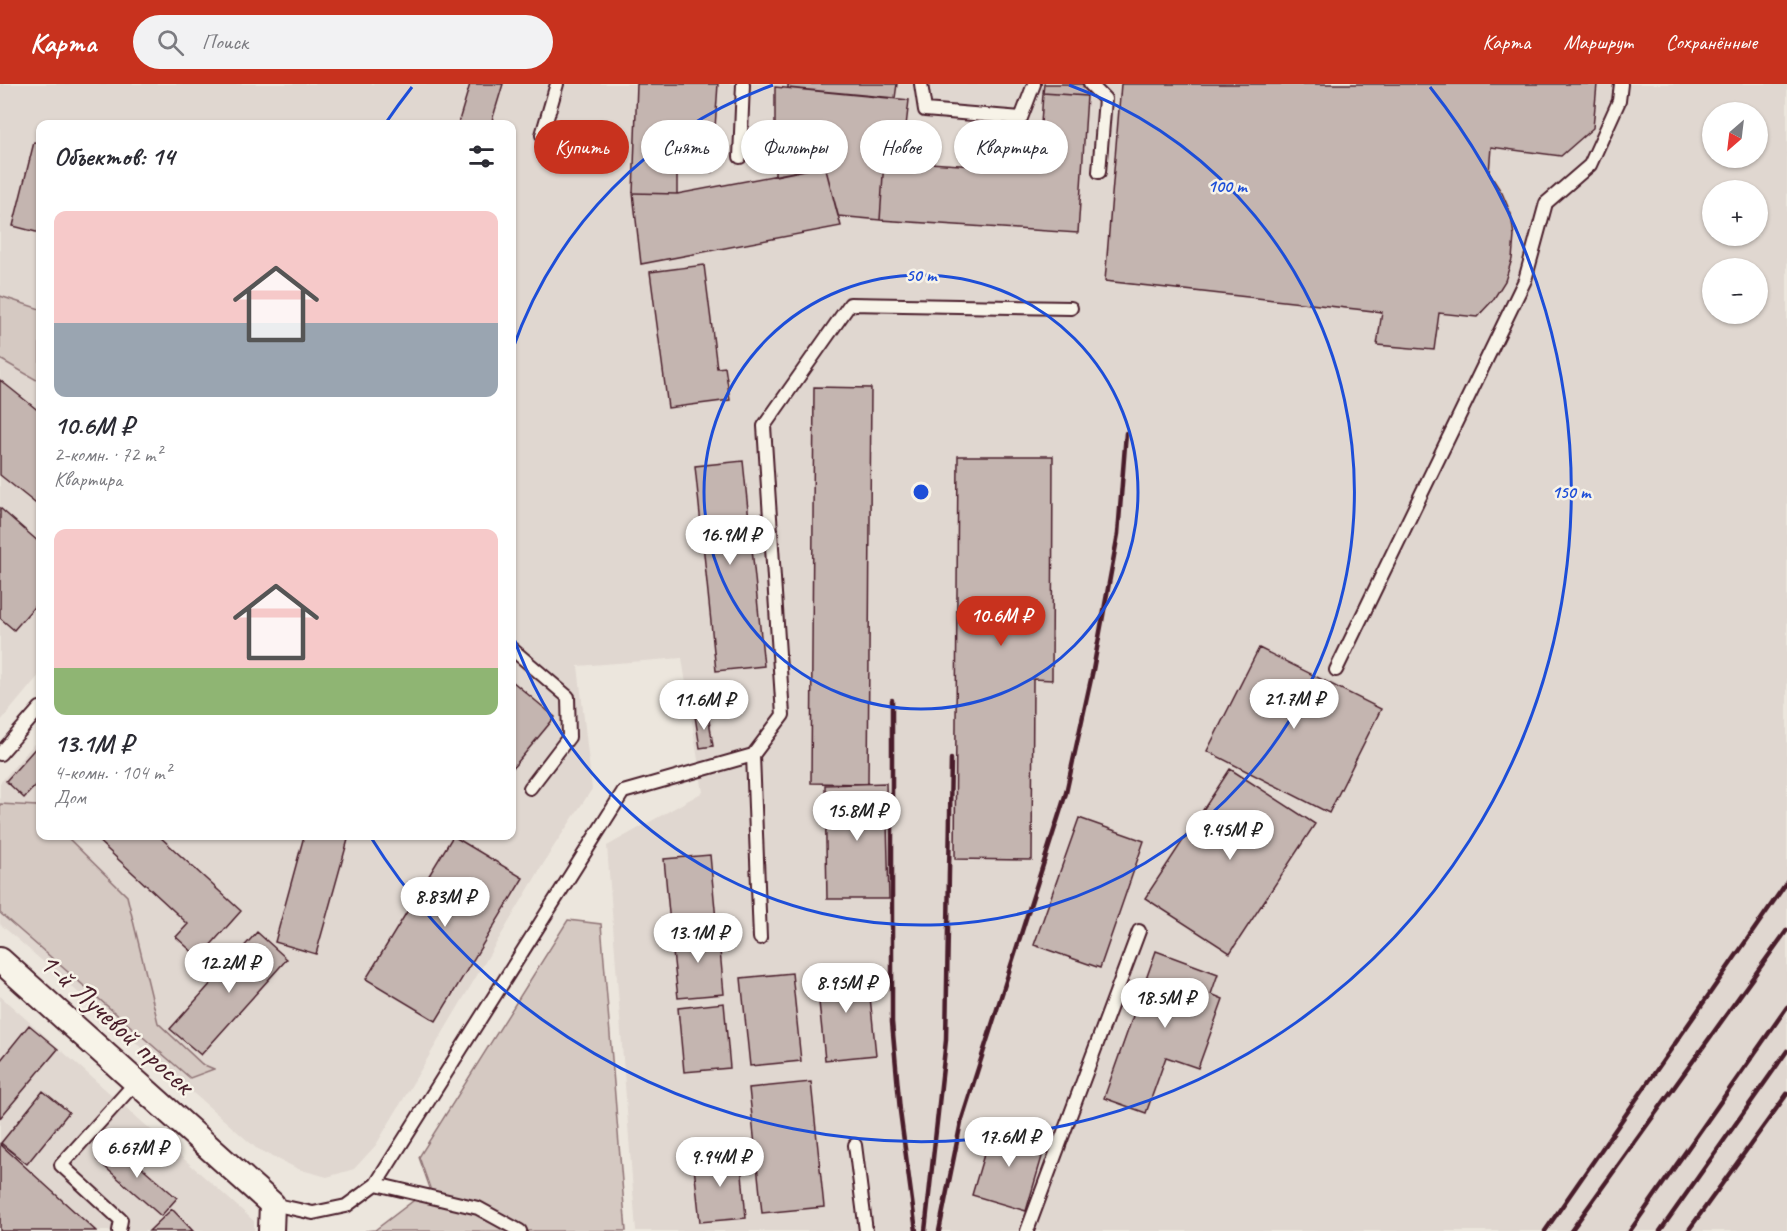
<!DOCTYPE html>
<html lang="ru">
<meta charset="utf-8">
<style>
:root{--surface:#fff;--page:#f2f2f3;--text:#2b2b33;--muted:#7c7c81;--accent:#c8321e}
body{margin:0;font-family:Caveat,sans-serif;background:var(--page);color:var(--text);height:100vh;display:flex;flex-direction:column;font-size:22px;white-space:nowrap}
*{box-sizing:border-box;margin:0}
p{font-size:20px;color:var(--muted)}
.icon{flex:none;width:33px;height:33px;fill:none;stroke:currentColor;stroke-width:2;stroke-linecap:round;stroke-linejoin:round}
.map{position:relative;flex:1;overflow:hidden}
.drawer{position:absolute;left:36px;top:36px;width:480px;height:720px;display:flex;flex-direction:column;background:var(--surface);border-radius:12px;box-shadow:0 2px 4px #0004}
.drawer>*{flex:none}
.top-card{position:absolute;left:534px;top:36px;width:570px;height:54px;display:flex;gap:12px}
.needle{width:39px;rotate:208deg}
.controls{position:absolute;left:1702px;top:18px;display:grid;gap:12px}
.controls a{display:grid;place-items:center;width:66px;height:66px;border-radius:50%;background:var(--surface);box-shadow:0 2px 4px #0004;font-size:30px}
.price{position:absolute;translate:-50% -51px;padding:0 14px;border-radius:21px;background:#fff;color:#222;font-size:20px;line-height:39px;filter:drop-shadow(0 2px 3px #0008)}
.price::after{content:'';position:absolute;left:50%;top:36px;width:18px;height:14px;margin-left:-9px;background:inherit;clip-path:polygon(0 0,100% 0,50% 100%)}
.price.on{background:var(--accent);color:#fff}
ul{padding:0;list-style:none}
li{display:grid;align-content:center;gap:12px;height:318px;padding:0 18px}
li span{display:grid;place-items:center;height:186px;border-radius:12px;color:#555}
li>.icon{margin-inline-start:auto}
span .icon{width:108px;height:108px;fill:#fffc;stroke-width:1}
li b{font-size:26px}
h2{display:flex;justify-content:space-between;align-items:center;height:72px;padding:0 18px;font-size:26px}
.pill{padding:0 21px;border-radius:27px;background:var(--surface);box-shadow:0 2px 4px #0004;font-size:21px;line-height:54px}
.pill.on{background:var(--accent);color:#fff}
header{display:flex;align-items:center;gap:36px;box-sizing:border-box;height:84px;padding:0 30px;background:var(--accent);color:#fff}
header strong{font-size:28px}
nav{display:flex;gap:33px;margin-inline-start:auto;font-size:21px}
.search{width:420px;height:54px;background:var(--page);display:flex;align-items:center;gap:15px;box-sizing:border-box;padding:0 21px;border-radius:33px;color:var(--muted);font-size:22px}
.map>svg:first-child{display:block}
.built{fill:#e0d7d0;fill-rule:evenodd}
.green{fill:#d5c9c2;stroke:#907476;stroke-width:1.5}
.building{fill:#c4b5b0;stroke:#4a1f2b;stroke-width:1.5}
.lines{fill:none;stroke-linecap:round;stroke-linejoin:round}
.service-casing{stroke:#4a1f2b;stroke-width:16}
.minor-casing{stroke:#4a1f2b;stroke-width:28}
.service{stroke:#f7f3e8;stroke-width:12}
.minor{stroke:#f7f3e8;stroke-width:24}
.rail{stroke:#4a1f2b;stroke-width:4.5}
.ring{fill:none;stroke:#1d4ed8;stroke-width:3}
.labels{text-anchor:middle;stroke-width:5;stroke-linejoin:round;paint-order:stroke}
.street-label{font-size:30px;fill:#4a1f2b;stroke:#f7f3e8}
.centre{fill:#1d4ed8;stroke:#f7f3e8;stroke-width:3}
.ring-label{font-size:18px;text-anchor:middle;font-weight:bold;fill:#1d4ed8;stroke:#f7f3e8;stroke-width:5;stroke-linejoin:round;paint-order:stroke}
</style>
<header>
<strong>Карта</strong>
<div class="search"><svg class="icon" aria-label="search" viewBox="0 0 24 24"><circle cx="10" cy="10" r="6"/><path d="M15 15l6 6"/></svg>Поиск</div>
<nav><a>Карта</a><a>Маршрут</a><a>Сохранённые</a></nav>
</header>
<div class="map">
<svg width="1787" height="1147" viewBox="0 0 1787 1147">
<rect width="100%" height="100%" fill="#ece6dd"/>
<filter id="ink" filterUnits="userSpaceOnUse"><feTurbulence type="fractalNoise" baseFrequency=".0167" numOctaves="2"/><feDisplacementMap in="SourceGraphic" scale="12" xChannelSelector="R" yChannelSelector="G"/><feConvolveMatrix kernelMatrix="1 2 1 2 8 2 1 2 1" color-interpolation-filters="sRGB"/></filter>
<g filter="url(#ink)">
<path class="built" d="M0,0H1787V1147H636L607,762L703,708L682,574L578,582L592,705L554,762L376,1061L354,1085L327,1093L298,1085L256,1064L0,840V699L40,653V752H512V40H40V590L0,638ZM1713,28H1758V74H1713ZM1713,106H1758V152H1713ZM1713,184H1758V230H1713Z
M0,912L254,1137V1147H0Z"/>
<path class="green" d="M0,212L40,225V298L0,275Z
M0,720L37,722L40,726V752H66L127,812L158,939L202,980L214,985L190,994L0,829Z
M568,836L601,840L626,1147H365L375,1146L430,1104L419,1073Z"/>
<path class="building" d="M470,0H503L491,40H458Z
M637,0H718L712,88L677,86V110L633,109Z
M788,0H897L895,14L788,4Z
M1044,0H1089L1087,12L1043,9Z
M1121,0H1597L1593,44L1561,72L1491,63L1489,89L1502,109L1511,130L1514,152L1512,175L1505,197L1493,216L1477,233L1439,229L1434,266L1377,261L1382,228L1105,197Z
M775,3L909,16L902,77L884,76L880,136L838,132L825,82L775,92Z
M1043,9L1087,12L1078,149L880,136L884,76L1038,86Z
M34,58L40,59V149L13,142Z
M825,82L841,142L641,180L633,109L677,110Z
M704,181L717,284L725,283L730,316L668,324L650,188Z
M0,296L40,328V423L0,391Z
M814,303L871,304L868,700L811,699Z
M958,372H1053L1052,596L1033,595L1032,776L955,775Z
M743,377L764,582L716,587L695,382Z
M0,424L40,459V516L14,546L0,534Z
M1259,564L1381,625L1329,729L1207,667Z
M512,597L555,633L512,685Z
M708,630L713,662L700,664L695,632Z
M40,659V703L37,700L24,714L6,697Z
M1230,685L1315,740L1230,869L1145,814Z
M886,699L889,815H827L825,701Z
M1079,734L1144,757L1100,884L1034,861Z
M93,752H159L241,827L199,874L176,853L188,840Z
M304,752H349L316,870L275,858Z
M453,752L523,794L436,937L366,895Z
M710,771L716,836L670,840L664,775Z
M718,845L724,910L678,914L671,850Z
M257,848L287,875L201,971L170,945Z
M1156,867L1218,890L1211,910L1223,915L1198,984L1166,973L1146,1029L1104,1014Z
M867,884L876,971L825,976L816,889Z
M792,889L801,977L750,982L741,894Z
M724,919L730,984L684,988L678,924Z
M29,941L58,965L0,1034V977Z
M811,998L824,1123L762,1129L749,1004Z
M43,1007L69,1028L27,1080L1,1059Z
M993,1040L1047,1056L1026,1127L972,1111Z
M113,1058L177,1114L161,1132L97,1076Z
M0,1060L96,1147H0Z
M740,1069L746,1134L700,1138L693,1074Z
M172,1125L193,1147H149Z"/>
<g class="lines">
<defs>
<path id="service" d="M921,0L925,26L1021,34L1034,0
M1090,0L1105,15L1099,88
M542,51L557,0
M740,73L743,0
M512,565L568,613L569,653L530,704
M1336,586L1525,196L1546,119L1590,81L1619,17L1621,0
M0,670L40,624
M760,854L753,671L783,631L764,342L850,220L1071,224
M855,1061L866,1147
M376,1100L478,1124L520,1147
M272,1120L313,1129L346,1122L376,1100L623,708L753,671
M119,1147L121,1136L61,1081L136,998
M1027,1147L1139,847"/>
<path id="minor" d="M0,876L272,1120L271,1147"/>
</defs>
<use href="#service" class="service-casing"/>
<use href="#minor" class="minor-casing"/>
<use href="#service" class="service"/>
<use href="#minor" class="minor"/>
<path class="rail" d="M892,616V938L900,1027L916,1147
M925,1147L946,956L951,675
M939,1147L961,1038L1066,709L1093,586L1118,450L1126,349
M1545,1147L1787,798
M1571,1147L1787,846
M1630,1147L1787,923
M1660,1147L1787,967
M1688,1147L1787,1010"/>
</g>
</g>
<g class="ring">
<circle cx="921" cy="408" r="217"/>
<path d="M512 267A433 433 0 0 1 773 1M1069 1A433 433 0 1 1 512 549"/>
<path d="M385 40A650 650 0 0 1 412 3M1430 3A650 650 0 1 1 370 752"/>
</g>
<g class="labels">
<g class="street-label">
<text transform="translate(117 939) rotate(42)" y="10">1-й Лучевой просек</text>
</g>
</g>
<circle cx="921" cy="408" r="9" class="centre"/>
<g class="ring-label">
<text x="1227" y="108">100 m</text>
<text x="921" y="197">50 m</text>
<text x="1571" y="414">150 m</text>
</g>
</svg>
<div class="controls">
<a><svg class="needle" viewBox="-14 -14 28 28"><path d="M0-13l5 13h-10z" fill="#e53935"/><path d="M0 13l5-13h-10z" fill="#7c7c81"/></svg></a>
<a>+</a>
<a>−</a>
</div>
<b class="price" style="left:730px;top:482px">16.9M ₽</b>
<b class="price on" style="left:1001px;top:563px">10.6M ₽</b>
<b class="price" style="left:1294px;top:646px">21.7M ₽</b>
<b class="price" style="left:704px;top:647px">11.6M ₽</b>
<b class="price" style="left:857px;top:758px">15.8M ₽</b>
<b class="price" style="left:1230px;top:777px">9.45M ₽</b>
<b class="price" style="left:445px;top:844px">8.83M ₽</b>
<b class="price" style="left:698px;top:880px">13.1M ₽</b>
<b class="price" style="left:229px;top:910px">12.2M ₽</b>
<b class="price" style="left:846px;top:930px">8.95M ₽</b>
<b class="price" style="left:1165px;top:945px">18.5M ₽</b>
<b class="price" style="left:1009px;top:1084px">17.6M ₽</b>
<b class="price" style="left:137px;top:1095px">6.67M ₽</b>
<b class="price" style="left:720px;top:1104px">9.94M ₽</b>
<div class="top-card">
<a class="pill on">Купить</a>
<a class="pill">Снять</a>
<a class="pill">Фильтры</a>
<a class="pill">Новое</a>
<a class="pill">Квартира</a>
</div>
<section class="drawer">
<h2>Объектов: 14<svg class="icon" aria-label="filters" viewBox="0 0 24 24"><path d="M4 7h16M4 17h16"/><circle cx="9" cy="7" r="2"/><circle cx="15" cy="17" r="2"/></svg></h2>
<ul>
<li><span style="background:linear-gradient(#f6c9c9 60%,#9aa5b1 0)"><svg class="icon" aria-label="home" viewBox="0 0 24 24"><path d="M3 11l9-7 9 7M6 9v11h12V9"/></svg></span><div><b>10.6M ₽</b><p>2-комн. · 72 m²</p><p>Квартира</p></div></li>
<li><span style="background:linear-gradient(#f6c9c9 75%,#8fb573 0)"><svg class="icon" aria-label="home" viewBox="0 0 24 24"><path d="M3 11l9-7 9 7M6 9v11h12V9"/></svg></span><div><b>13.1M ₽</b><p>4-комн. · 104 m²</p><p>Дом</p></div></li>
</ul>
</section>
</div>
